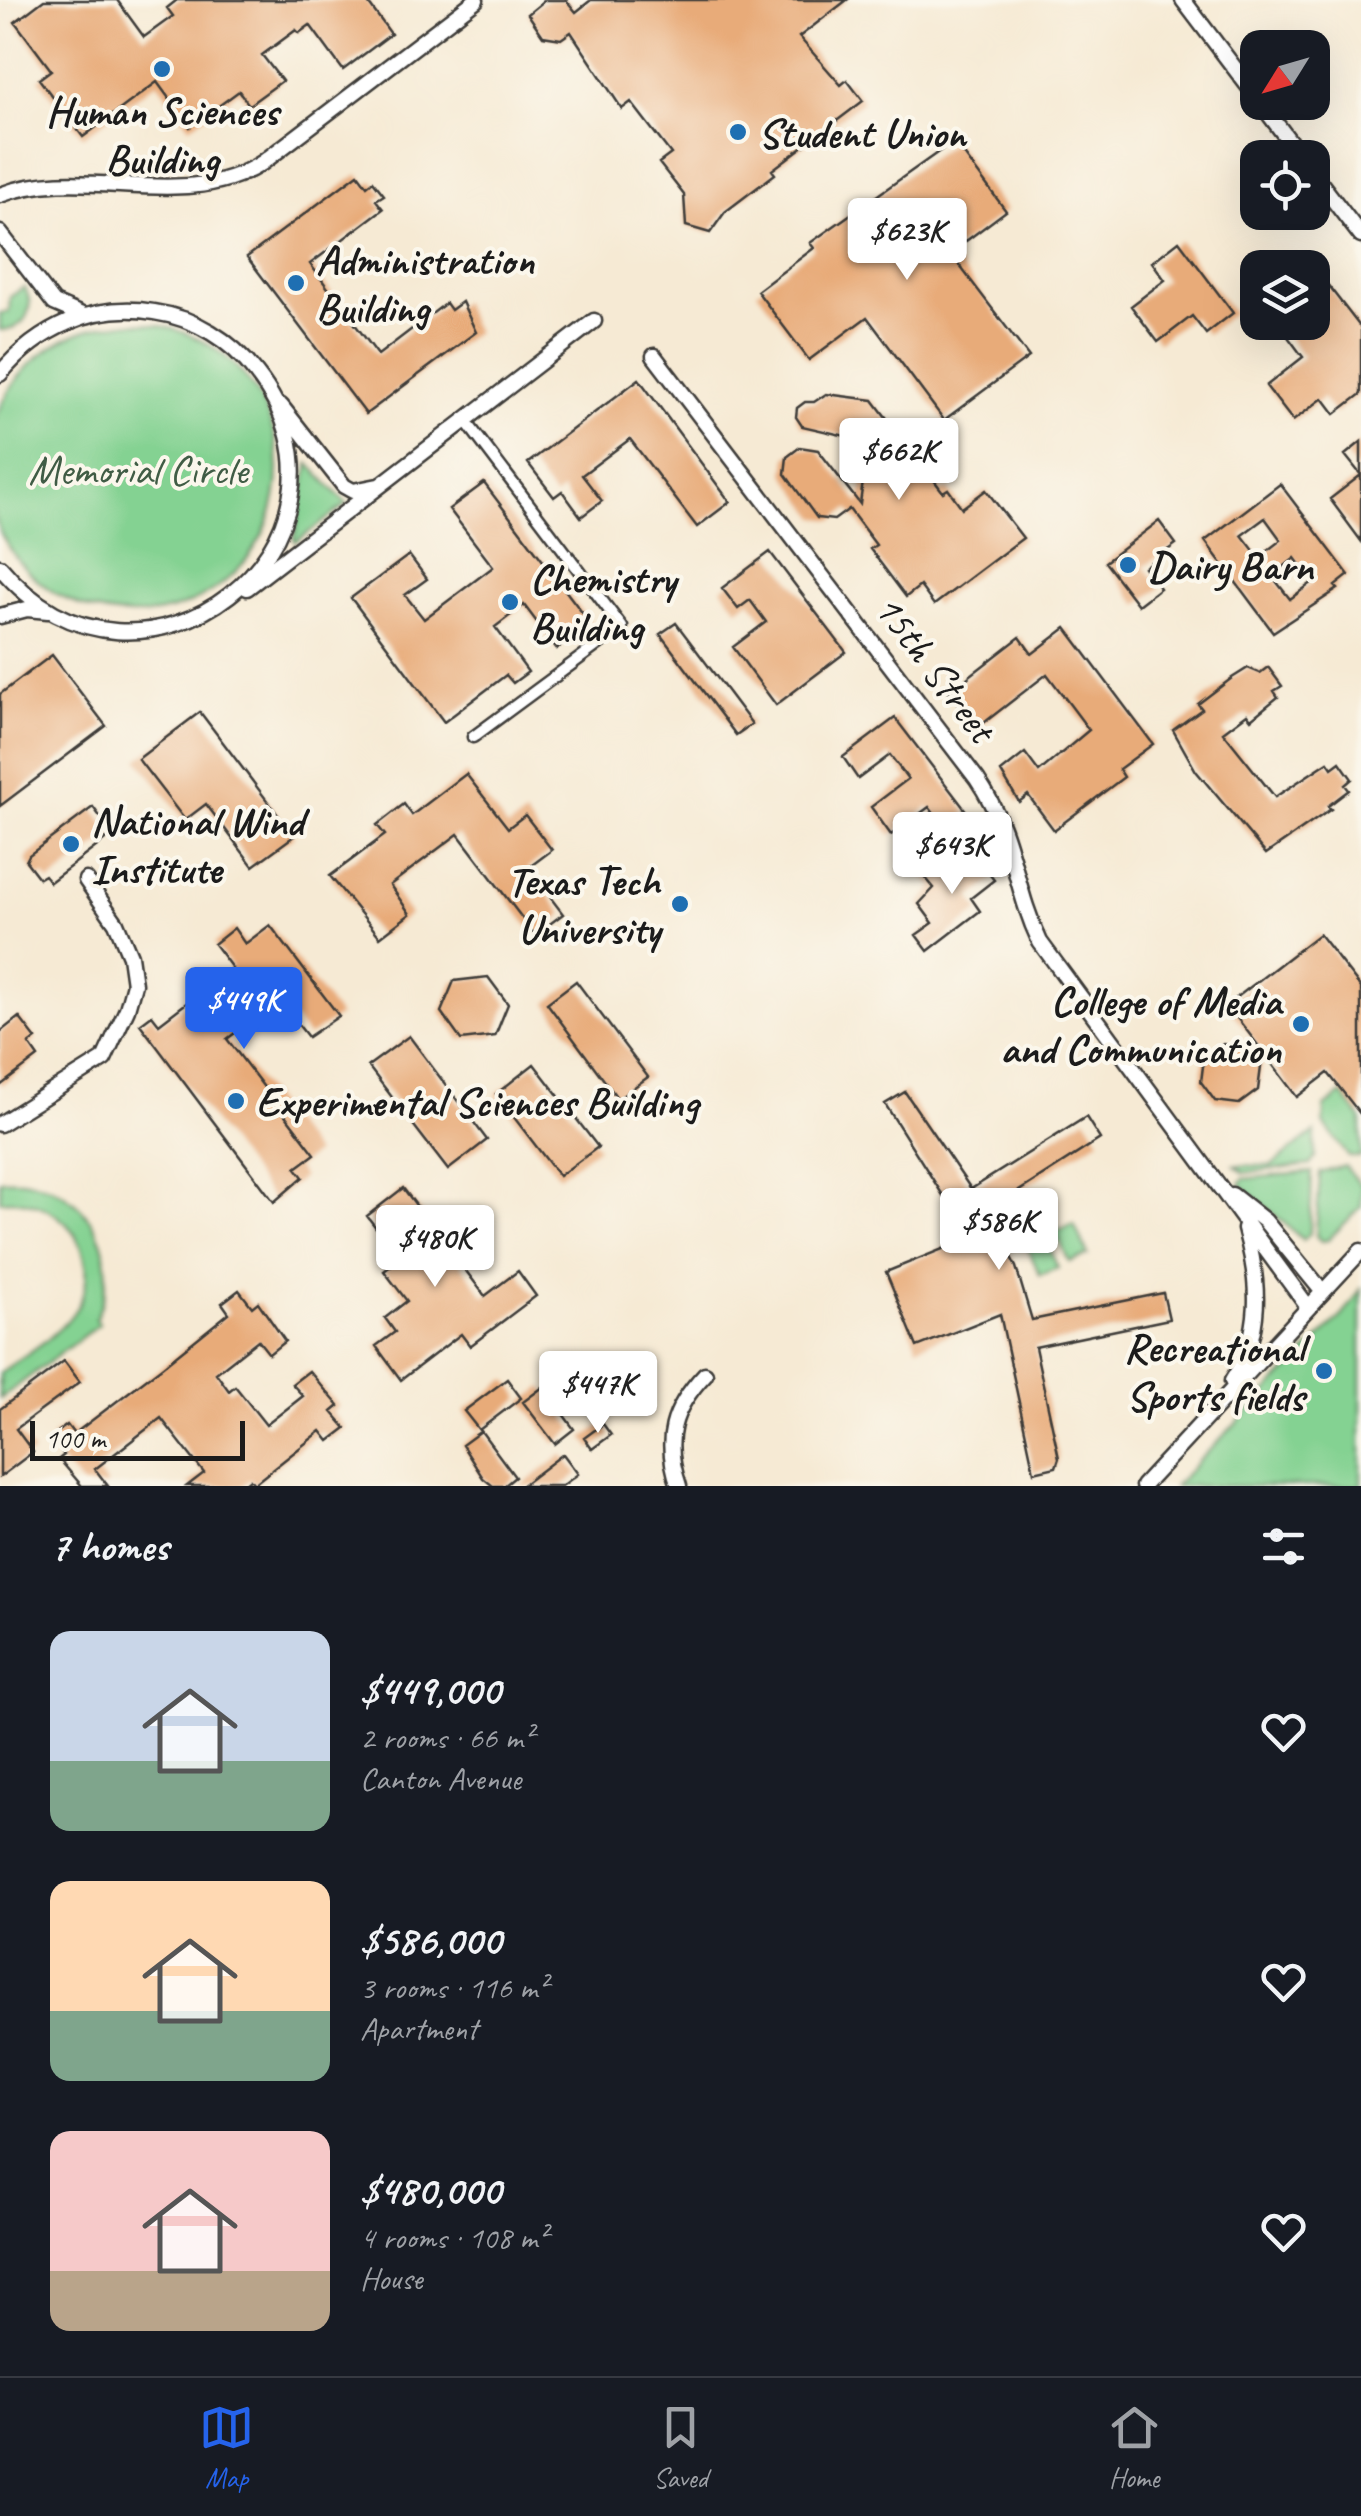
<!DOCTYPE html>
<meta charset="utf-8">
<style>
:root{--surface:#171b24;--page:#242831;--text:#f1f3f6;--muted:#9ea1a6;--line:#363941;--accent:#2563eb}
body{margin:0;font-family:Caveat,sans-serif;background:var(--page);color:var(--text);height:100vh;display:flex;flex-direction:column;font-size:38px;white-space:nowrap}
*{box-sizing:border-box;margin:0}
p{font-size:32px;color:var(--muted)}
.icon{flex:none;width:55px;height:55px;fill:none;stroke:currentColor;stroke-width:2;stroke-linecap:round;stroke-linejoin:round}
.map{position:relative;height:1486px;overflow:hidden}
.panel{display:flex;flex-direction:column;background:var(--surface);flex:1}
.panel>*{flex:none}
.needle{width:65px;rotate:233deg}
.controls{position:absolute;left:1240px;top:30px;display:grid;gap:20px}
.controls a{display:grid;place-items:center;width:90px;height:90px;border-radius:20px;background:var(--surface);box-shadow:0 10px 40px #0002;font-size:50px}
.scale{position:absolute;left:30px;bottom:25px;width:215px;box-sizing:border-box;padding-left:10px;border:5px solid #1c1c1c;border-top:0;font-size:28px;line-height:35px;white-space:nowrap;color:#1c1c1c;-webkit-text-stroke:8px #fbf7ec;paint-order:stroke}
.price{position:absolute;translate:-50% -85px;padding:0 22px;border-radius:10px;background:#fff;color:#222;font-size:32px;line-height:65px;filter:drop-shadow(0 2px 5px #0008)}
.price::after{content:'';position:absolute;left:50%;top:60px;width:30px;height:22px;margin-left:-15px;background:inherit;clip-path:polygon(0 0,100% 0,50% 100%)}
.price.active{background:var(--accent);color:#fff}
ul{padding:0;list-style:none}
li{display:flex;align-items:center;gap:30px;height:250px;padding:0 50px}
li span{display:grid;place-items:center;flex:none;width:280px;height:200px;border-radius:20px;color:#555}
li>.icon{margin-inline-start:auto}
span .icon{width:120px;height:120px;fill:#fffc;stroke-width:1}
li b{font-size:42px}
h2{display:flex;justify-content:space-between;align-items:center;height:120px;padding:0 50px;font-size:42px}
.tabs{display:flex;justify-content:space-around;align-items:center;height:140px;border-top:2px solid var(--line);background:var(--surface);font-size:28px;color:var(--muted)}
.tabs a{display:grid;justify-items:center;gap:5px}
.tabs .active{color:var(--accent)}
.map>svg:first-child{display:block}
.green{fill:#84d292;stroke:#507757;stroke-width:2.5}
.building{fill:#e8ab79;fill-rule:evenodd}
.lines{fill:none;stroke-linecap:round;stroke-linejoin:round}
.pedestrian-casing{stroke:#3d3b38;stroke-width:15}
.minor-casing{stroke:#3d3b38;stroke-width:19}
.pedestrian{stroke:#fff;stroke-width:10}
.minor{stroke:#fff;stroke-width:14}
.poi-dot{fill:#1f6fb2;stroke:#fbf7ec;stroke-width:4}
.labels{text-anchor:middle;stroke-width:8;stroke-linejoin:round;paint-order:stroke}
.poi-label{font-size:42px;font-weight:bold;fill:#1c1c1c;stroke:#fbf7ec;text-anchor:start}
.park-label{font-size:42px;fill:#405c45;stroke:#fbf7ec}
.street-label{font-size:42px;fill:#1c1c1c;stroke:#fbf7ec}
</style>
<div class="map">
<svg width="1361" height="1486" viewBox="0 0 1361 1486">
<rect width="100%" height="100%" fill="#fbf7ec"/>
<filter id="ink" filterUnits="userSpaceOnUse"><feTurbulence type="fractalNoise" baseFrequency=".01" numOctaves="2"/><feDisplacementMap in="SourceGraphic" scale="20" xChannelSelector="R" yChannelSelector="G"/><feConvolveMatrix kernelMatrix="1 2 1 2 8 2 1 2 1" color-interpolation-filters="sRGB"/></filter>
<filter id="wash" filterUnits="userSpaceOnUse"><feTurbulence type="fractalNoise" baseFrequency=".0048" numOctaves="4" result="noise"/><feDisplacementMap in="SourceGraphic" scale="40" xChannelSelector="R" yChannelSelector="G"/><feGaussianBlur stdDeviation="2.25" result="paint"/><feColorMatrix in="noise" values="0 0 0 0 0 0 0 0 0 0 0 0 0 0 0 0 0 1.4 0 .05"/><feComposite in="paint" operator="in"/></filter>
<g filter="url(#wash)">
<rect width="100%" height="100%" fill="#f6ead4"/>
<path class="green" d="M24,287C37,309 25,330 0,330V313L9,312L10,297Z
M-14 469a146 146 0 1 1 292 0a146 146 0 1 1-292 0Z
M309,464L347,504L296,542L294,539Z
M1342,1094L1361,1119V1157H1349L1324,1124L1325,1107Z
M1315,1132V1158L1310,1165L1244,1173L1235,1165L1271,1166Z
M1345,1166L1361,1186V1207L1328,1240L1321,1241L1316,1236L1320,1173Z
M1312,1172L1310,1233L1303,1240L1240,1184L1243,1179Z
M0,1180C78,1172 131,1248 95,1319L99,1324L0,1399V1373C25,1354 61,1335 77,1307C108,1252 58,1193 0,1201Z
M1074,1224L1088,1255L1069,1262L1055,1232Z
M1044,1237L1058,1268L1040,1275L1026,1245Z
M1361,1289V1486H1174L1344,1314Z"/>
<g id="blocks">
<path class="building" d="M44,0H117L144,37L173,16L167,8L177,0H366L391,34L343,70L310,25L299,33L296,30L262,55L282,81L249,105L239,91L190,127L157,82L83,137L39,79L51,70L15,22Z
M545,0H566L576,12L591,0H847L799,37L841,85L847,80L863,101L772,170L775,174L725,212L710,233L686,226L684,195L659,163L671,154L631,102L622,109L571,32L561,39L543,36L528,14Z
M954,141L1006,211L950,253L1029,357L944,420L867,317L809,360L757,291L814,248L810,243Z
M358,174L367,186L373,181L384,195L376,200L383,209L310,264L378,355L446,303L451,310L462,302L476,332L366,414L247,257Z
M1179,241L1233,313L1206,334L1192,316L1158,342L1131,306L1165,280L1152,262Z
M1327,284L1361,328V394L1335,414L1323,398L1293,421L1266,386L1303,357L1277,322H1312V291Z
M639,379L730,502L697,527L630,439L582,475L602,501L581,517L562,491L554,497L528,463Z
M826,394L873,400L943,492L948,489L962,508L986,490L1023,538L934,605L920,586L906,597L870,549L876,545L849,509L834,520L817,518L785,474L787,457L800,447L818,450L860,504L865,466L857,454L874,456L876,443L802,426L796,417L797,408L805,402H814Z
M1361,442V541L1330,499L1361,475L1345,455Z
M484,483L590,623L557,649L524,605L495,627L528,672L513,683L506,675L444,722L351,598L409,555L427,579L405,595L424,619L493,567L449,509Z
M1280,484L1349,575L1335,586L1338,589L1273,632L1205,541ZM1265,518L1281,540L1259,557L1242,535ZM1295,558L1313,582L1290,599L1272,576Z
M1159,521L1176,544L1144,567L1160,588L1138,605L1105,562Z
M770,552L846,652L776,705L733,647L766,622L750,600L738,609L722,588Z
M676,623L752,724L736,735L660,634Z
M1066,628L1153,744L1119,769L1124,777L1054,830L1028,795L1019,802L1001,772L1025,753L1039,772L1089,730L1047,674L976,729L949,692L1020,637L1032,654Z
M52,655L106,726L0,806V694Z
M1268,667L1282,686L1274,691L1278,697L1251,719L1247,714L1223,732L1275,797L1328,762L1332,768L1340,762L1352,779L1345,785L1349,790L1328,806L1331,809L1266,854L1196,771L1173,730L1202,709L1198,704L1232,678L1248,668L1260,673Z
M200,712L294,836L253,866L206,804L185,820L138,759Z
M895,718L967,812L945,828L929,807L891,835L871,807L908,779L890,755L858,779L843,757Z
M466,774L508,828L525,815L552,850L528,868L563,914L535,935L458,834L390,885L410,914L380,937L330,876L385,835L377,825L404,804L412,815Z
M93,807L113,834L50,882L44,875L39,878L26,861L29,855Z
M955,852L965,865L976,857L994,880L971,898L980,911L928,951L916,935L933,923L919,904L934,888L924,876Z
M270,925L339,1016L308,1037L279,1000L227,1039L315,1154L296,1168L303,1177L274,1202L140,1024L152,1015L159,1024L232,968L214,944L234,928L245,944Z
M1319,934L1361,988V1115L1328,1073L1297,1097L1263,1052L1258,1090L1239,1104L1215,1101L1201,1082L1204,1058L1223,1044L1261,1049L1227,1005Z
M488,977L508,1004L495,1036L461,1040L441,1012L454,981Z
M576,981L648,1077L618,1099L547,1003Z
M19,1017L36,1039L29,1044L38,1057L0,1086V1032Z
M409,1036L487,1140L448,1170L368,1066Z
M534,1064L598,1147L559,1176L496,1094Z
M905,1092L971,1189L1086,1117L1100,1139L988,1211L1016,1267L1032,1320L1163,1293L1169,1319L1035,1347L1059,1458L1056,1467L1034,1472L1000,1314L917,1347L886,1272L970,1238L885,1104Z
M403,1188L485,1296L518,1271L536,1296L470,1346L461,1334L401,1380L376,1346L395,1332L385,1318L407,1301L384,1271L400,1259L367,1216Z
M239,1290L252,1307L258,1302L285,1341L269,1354L258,1340L216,1373L229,1391L235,1386L266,1425L303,1396L292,1384L309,1371L339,1406L332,1412L346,1428L329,1441L321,1431L254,1484L250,1479L242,1486H187L204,1473L161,1418L95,1469L108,1486H82L59,1459L64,1455L51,1437L67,1425L74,1434L163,1366L229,1313L222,1303Z
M64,1361L80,1382L16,1429L33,1452L0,1477V1409Z
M507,1379L521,1398L479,1430L464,1411Z
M543,1387L574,1429L555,1444L523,1402Z
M603,1424L611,1435L592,1449L584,1438Z
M481,1431L515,1477L504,1486H493L483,1478L462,1445Z
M563,1454L578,1474L562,1486H521Z"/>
</g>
</g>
<g filter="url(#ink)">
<use href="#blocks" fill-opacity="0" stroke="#3d3b38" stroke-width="2.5"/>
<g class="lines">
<defs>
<path id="pedestrian" d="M465,420L622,627L473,737"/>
<path id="minor" d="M1183,0L1258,99
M1260,102L1302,158
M1312,172L1361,236
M0,195C84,162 182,214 262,163L476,0
M0,233L54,303L84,316
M654,356L977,779C1016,837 1012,883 1040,942L1308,1307
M0,374C38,328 94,302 154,312C195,318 231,340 256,373C386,538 140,736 0,567
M281,406L344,486L353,491L378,486
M247,588L594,321
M0,616L27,609L48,611
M0,1124L104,1059L127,1009L134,984L130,956L116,923L86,880
M1232,1195L1265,1221L1322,1291
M1232,1381C1263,1333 1260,1282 1245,1229
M679,1486C663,1440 672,1409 705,1374
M1143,1486L1361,1251"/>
</defs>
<use href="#pedestrian" class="pedestrian-casing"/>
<use href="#minor" class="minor-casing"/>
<use href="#pedestrian" class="pedestrian"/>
<use href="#minor" class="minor"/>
</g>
</g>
<g class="poi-dot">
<circle cx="162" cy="69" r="10"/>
<circle cx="738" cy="132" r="10"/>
<circle cx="296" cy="283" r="10"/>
<circle cx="1128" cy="565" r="10"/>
<circle cx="510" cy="602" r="10"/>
<circle cx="71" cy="844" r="10"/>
<circle cx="680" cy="904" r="10"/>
<circle cx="1301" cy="1024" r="10"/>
<circle cx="236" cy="1101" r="10"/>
<circle cx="1324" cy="1371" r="10"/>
</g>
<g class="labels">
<g class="poi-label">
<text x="162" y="125" text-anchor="middle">Human Sciences<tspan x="162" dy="48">Building</tspan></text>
<text x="758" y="147">Student Union</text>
<text x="316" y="274">Administration<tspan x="316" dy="48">Building</tspan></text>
<text x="1148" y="580">Dairy Barn</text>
<text x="530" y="593">Chemistry<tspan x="530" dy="48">Building</tspan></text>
<text x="91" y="835">National Wind<tspan x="91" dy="48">Institute</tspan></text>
<text x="660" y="895" text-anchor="end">Texas Tech<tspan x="660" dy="48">University</tspan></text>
<text x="1281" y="1015" text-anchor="end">College of Media<tspan x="1281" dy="48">and Communication</tspan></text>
<text x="256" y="1116">Experimental Sciences Building</text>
<text x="1304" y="1362" text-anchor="end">Recreational<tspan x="1304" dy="48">Sports fields</tspan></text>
</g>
<g class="park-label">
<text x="138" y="484">Memorial Circle</text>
</g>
<g class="street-label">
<text transform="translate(936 667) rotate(53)" y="15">15th Street</text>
</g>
</g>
</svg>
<div class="controls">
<a><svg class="needle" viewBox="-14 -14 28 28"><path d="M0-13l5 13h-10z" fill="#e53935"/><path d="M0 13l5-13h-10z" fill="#9ea1a6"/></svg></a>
<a><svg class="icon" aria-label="locate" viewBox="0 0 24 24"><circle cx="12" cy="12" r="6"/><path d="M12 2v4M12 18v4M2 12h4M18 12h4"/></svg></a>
<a><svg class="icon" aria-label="layers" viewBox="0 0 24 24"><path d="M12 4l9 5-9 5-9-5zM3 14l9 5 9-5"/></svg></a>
</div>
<div class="scale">100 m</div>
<b class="price" style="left:907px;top:283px">$623K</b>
<b class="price" style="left:899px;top:503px">$662K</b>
<b class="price" style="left:952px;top:897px">$643K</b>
<b class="price active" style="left:244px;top:1052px">$449K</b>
<b class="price" style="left:999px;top:1273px">$586K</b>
<b class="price" style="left:435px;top:1290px">$480K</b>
<b class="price" style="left:598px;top:1436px">$447K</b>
</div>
<section class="panel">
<h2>7 homes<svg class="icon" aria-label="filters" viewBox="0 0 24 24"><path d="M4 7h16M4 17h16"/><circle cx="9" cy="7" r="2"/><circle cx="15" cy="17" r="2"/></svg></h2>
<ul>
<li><span style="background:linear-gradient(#c9d6e8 65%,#7fa58c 0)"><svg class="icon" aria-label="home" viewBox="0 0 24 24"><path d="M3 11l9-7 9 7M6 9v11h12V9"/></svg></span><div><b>$449,000</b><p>2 rooms · 66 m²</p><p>Canton Avenue</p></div><svg class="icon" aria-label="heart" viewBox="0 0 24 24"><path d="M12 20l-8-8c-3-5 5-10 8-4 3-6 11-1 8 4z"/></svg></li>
<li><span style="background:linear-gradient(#ffd9b3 65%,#7fa58c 0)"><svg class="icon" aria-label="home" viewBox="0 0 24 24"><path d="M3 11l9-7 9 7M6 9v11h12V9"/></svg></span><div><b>$586,000</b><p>3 rooms · 116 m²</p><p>Apartment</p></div><svg class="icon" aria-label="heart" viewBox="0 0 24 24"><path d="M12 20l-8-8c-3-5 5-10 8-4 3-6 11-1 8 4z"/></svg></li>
<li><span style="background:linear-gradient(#f6c9c9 70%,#b9a48a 0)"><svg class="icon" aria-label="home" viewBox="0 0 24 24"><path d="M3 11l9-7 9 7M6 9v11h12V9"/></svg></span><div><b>$480,000</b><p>4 rooms · 108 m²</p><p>House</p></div><svg class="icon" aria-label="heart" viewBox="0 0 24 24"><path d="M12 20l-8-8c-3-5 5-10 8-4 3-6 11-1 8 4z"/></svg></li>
</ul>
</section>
<nav class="tabs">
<a class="active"><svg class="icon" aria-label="map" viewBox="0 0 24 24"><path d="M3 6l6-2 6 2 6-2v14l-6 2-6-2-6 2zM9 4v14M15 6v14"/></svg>Map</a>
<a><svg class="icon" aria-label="saved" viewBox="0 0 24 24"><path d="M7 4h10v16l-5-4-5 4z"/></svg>Saved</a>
<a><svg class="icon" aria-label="home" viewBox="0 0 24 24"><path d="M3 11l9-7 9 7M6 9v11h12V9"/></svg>Home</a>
</nav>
